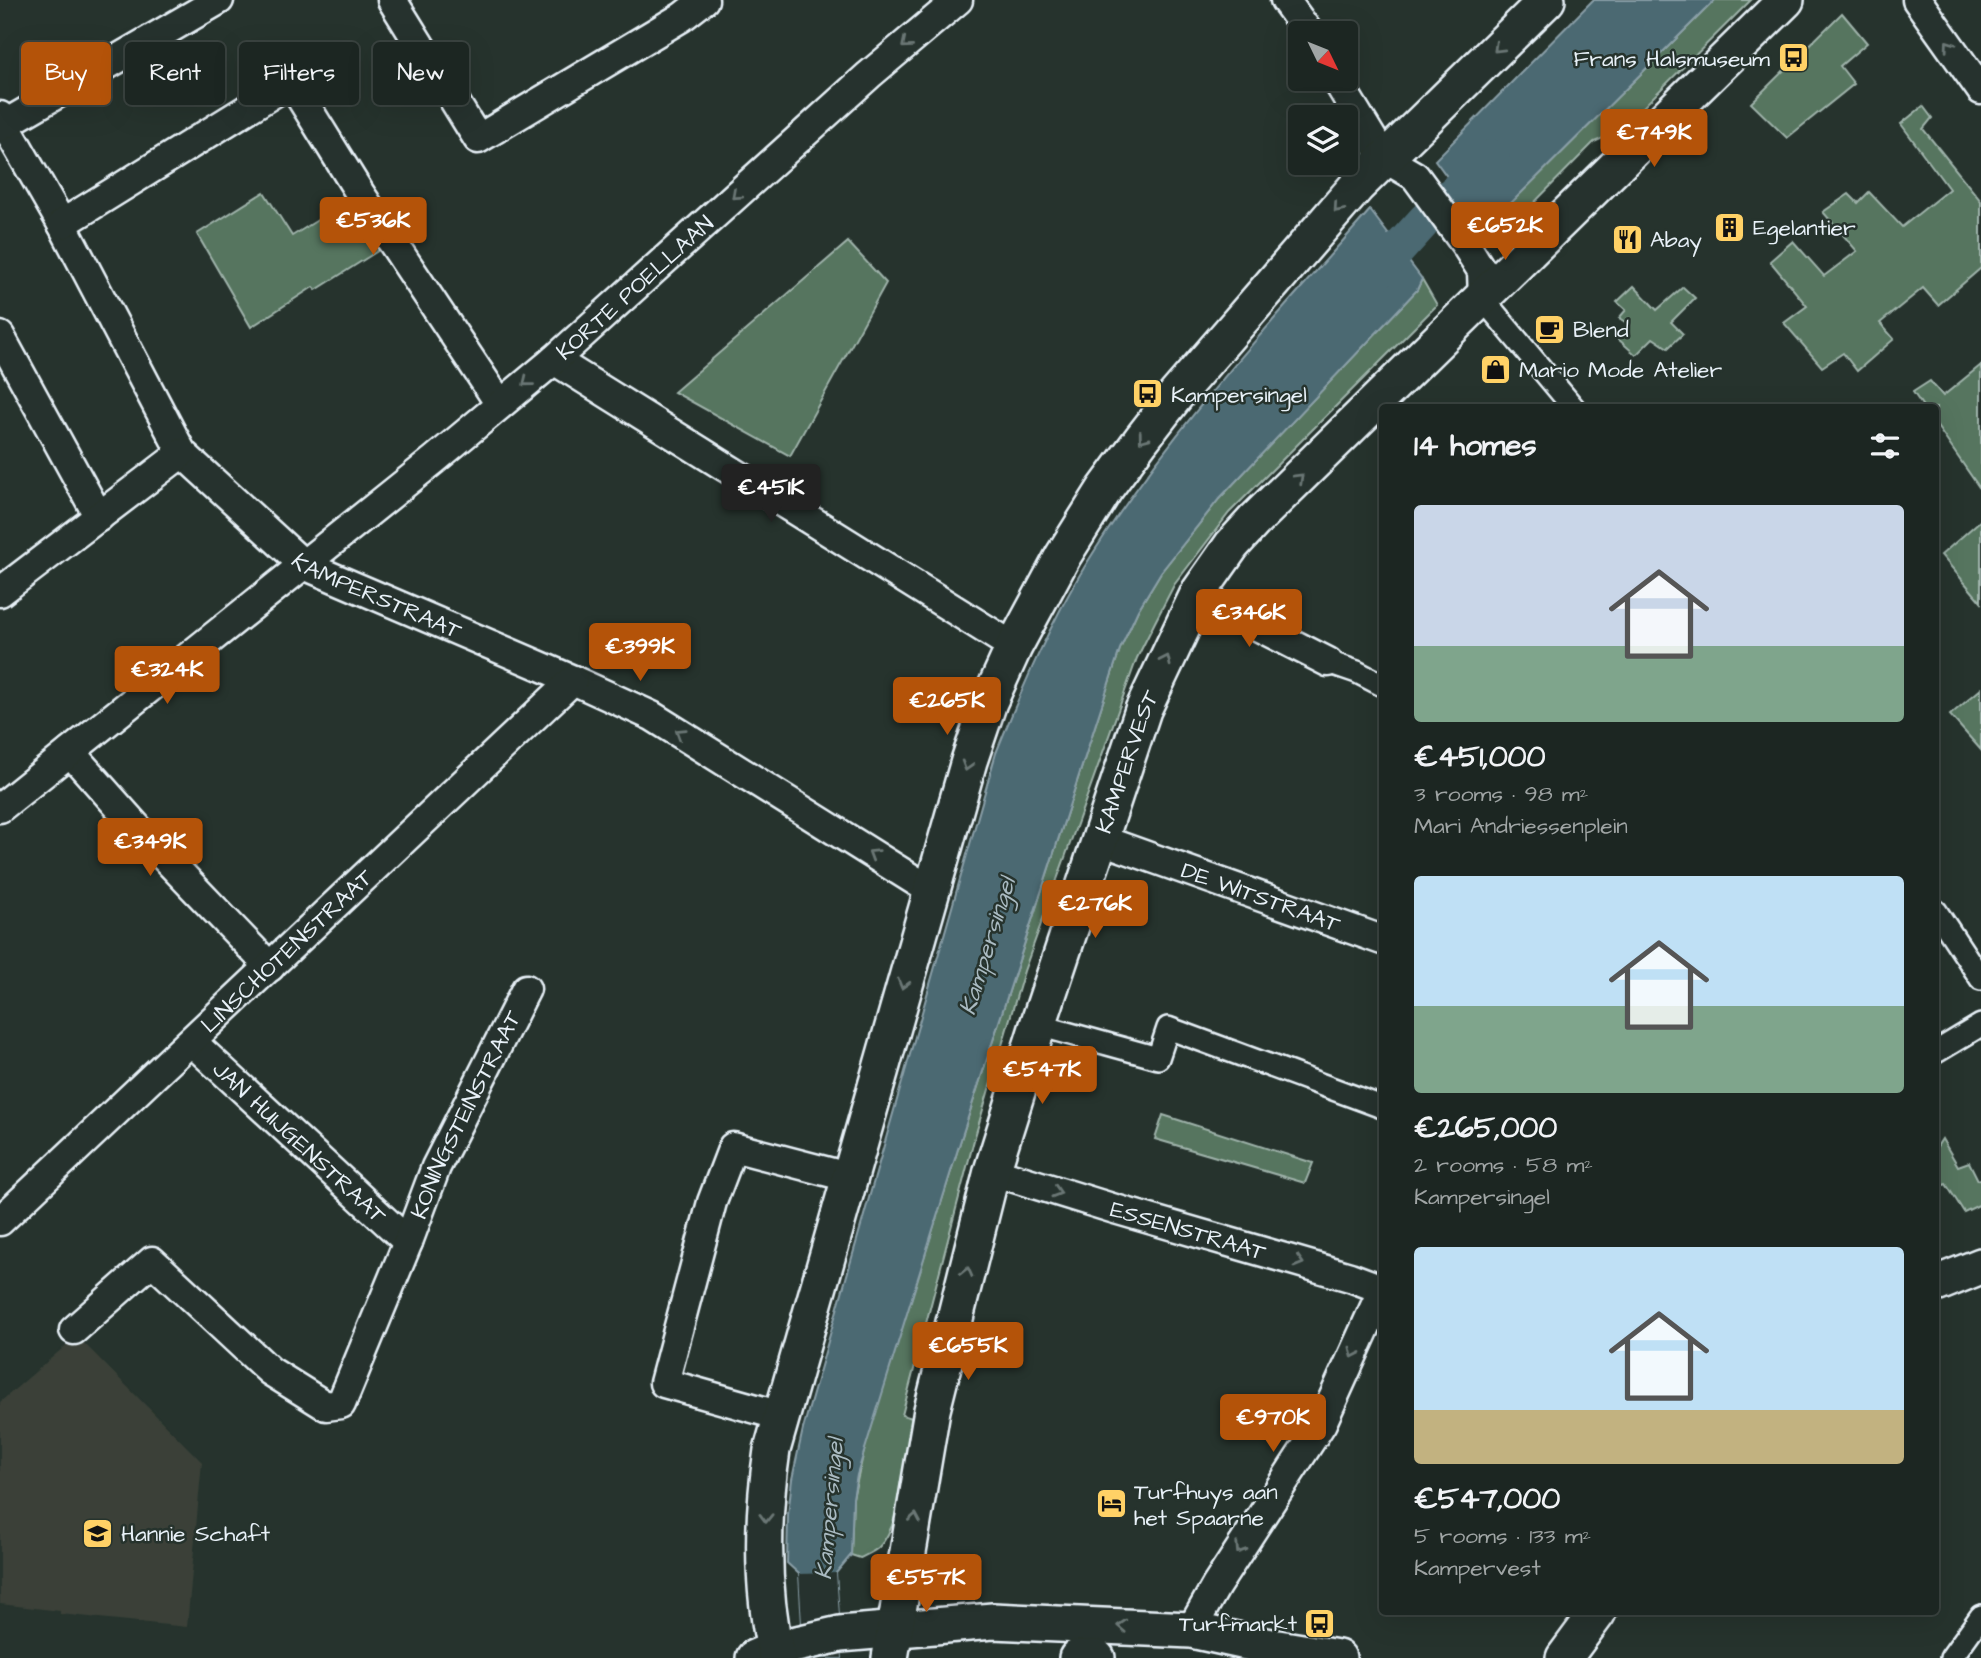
<!DOCTYPE html>
<meta charset="utf-8">
<style>
:root{--surface:#1c2622;--page:#252e2a;--text:#f1f3f6;--muted:#a0a5a5;--line:#3a4340;--accent:#b45309}
body{margin:0;font-family:"Architects Daughter",sans-serif;background:var(--page);color:var(--text);height:100vh;display:flex;flex-direction:column;font-size:26px;white-space:nowrap}
*{box-sizing:border-box;margin:0}
p{font-size:23px;color:var(--muted)}
.icon{flex:none;width:38px;height:38px;fill:none;stroke:currentColor;stroke-width:2;stroke-linecap:round;stroke-linejoin:round}
.map{position:relative;flex:1;overflow:hidden}
.side{position:absolute;left:1379px;top:404px;width:560px;height:1211px;display:flex;flex-direction:column;background:var(--surface);border-radius:7px;box-shadow:0 7px 28px #0002,0 0 0 2px var(--line)}
.side>*{flex:none}
.hud{position:absolute;left:21px;top:42px;width:665px;height:63px;display:flex;gap:14px}
.needle{width:46px;rotate:133deg}
.tools{position:absolute;left:1288px;top:21px;display:grid;gap:14px}
.tools a{display:grid;place-items:center;width:70px;height:70px;border-radius:7px;background:var(--surface);box-shadow:0 7px 28px #0002,0 0 0 2px var(--line);font-size:35px}
.price{position:absolute;translate:-50% -60px;padding:0 16px;border-radius:7px;background:var(--accent);color:#fff;font-size:23px;line-height:46px;filter:drop-shadow(0 2px 4px #0008)}
.price::after{content:'';position:absolute;left:50%;top:42px;width:21px;height:16px;margin-left:-10px;background:inherit;clip-path:polygon(0 0,100% 0,50% 100%)}
.price.current{background:#222;color:#fff}
ul{padding:0;list-style:none}
li{display:grid;align-content:center;gap:14px;height:371px;padding:0 35px}
li span{display:grid;place-items:center;height:217px;border-radius:7px;color:#555}
li>.icon{margin-inline-start:auto}
span .icon{width:126px;height:126px;fill:#fffc;stroke-width:1}
li b{font-size:30px}
h2{display:flex;justify-content:space-between;align-items:center;height:84px;padding:0 35px;font-size:30px}
.tag{padding:0 24px;border-radius:7px;background:var(--surface);box-shadow:0 7px 28px #0002,0 0 0 2px var(--line);font-size:24px;line-height:63px}
.tag.current{background:var(--accent);color:#fff}
.map>svg:first-child{display:block}
.built{fill:#3a4138}
.green{fill:#56755e;stroke:#9fb3ab;stroke-width:2}
.water{fill:#4c6972;stroke:#8a9fa8;stroke-width:2}
.pier{fill:#26332d}
.lines{fill:none;stroke-linecap:round;stroke-linejoin:round}
.canal{stroke:#4c6972;stroke-width:35}
.pedestrian-casing{stroke:#e8f1f8;stroke-width:26}
.minor-casing{stroke:#e8f1f8;stroke-width:33}
.tertiary-casing{stroke:#e8f1f8;stroke-width:40}
.pedestrian{stroke:#26332d;stroke-width:21}
.minor{stroke:#26332d;stroke-width:28}
.tertiary{stroke:#26332d;stroke-width:35}
.oneway{stroke:#6a7674}
.labels{text-anchor:middle;stroke-width:5;stroke-linejoin:round;paint-order:stroke}
.poi-label{font-size:23px;fill:#e8f1f8;stroke:#26332d;text-anchor:start}
.street-label{font-size:23px;fill:#e8f1f8;stroke:#26332d}
.water-label{font-size:24px;font-style:italic;fill:#aabbc2;stroke:#26332d}
</style>
<div class="map">
<svg width="1981" height="1658" viewBox="0 0 1981 1658">
<rect width="100%" height="100%" fill="#26332d"/>
<filter id="ink" filterUnits="userSpaceOnUse"><feTurbulence type="fractalNoise" baseFrequency=".0143" numOctaves="2"/><feDisplacementMap in="SourceGraphic" scale="14" xChannelSelector="R" yChannelSelector="G"/><feConvolveMatrix kernelMatrix="1 2 1 2 8 2 1 2 1" color-interpolation-filters="sRGB"/></filter>
<g filter="url(#ink)">
<path class="built" d="M77,1336L202,1462L187,1627L60,1614V1611L0,1604V1402Z"/>
<path class="green" d="M1715,0H1751L1619,131L1594,142L1513,224L1503,230L1485,229Z
M1842,13L1867,43L1840,66L1854,84L1787,138L1751,103Z
M1923,106L1932,118L1923,129L1981,201V268L1938,305L1923,288L1880,323L1894,339L1857,371L1843,353L1822,367L1784,323L1807,306L1770,261L1793,241L1824,276L1857,251L1823,212L1849,194L1858,203L1869,192L1902,227L1949,189L1901,124Z
M264,192L292,236L353,198L384,247L316,290L313,287L251,327L197,234Z
M848,242L886,283L790,456L674,392Z
M1422,279L1437,305L1229,513L1174,585L1155,622L1137,658L1024,971L974,1140L902,1415L912,1418C907,1451 903,1523 879,1547C874,1552 866,1555 860,1558L851,1555L853,1498L866,1443L962,1136L1120,649L1138,610L1161,572L1219,499L1417,290Z
M1634,286L1657,310L1683,287L1695,298L1671,322L1683,334L1668,348L1653,338L1636,355L1618,339L1630,325L1619,318L1626,310L1617,302Z
M1981,365V490L1936,425V408H1924L1913,392L1930,381L1943,396Z
M1981,520V602L1941,555Z
M1981,689V750L1950,715Z
M1163,1115L1313,1163L1305,1183L1155,1139Z
M1942,1139L1958,1166L1969,1162L1978,1180L1981,1179V1204L1964,1212L1946,1184L1936,1188V1148Z"/>
<path class="water" d="M1593,0H1715L1485,229L1435,160Z
M1370,210L1422,279L1417,290L1219,499L1161,572L1138,610L1120,649L962,1136L857,1475L853,1498L851,1555L836,1573L842,1658H804L799,1574L787,1563L788,1515L792,1479L803,1429L996,753C1022,689 1049,625 1085,566C1165,436 1270,324 1370,210Z"/>
<path class="pier" d="M836,1573L842,1658H804L799,1574Z"/>
<g class="lines">
<path class="canal" d="M1367,284L1425,220L1492,157"/>
<defs>
<path id="pedestrian" d="M1483,299L1574,408
M1328,662L1357,672L1382,685
M1936,911L1981,979
M1038,1025L1158,1058L1168,1028L1382,1107
M1936,1052L1981,1025
M1951,1658L1981,1616"/>
<g id="minor">
<path d="M392,0L478,139L682,17L704,0"/>
<path d="M1285,0L1309,33"/>
<path d="M1917,0L1981,90"/>
<path d="M1336,79L1384,158L1415,176L1465,244L1482,271L1483,299"/>
<path id="s1" d="M0,116L62,224L182,453L304,565L573,680L652,716L930,890"/>
<path d="M0,127L219,0"/>
<path d="M62,224L291,82L361,195L500,404"/>
<path d="M0,336L99,517"/>
<path d="M554,360L1014,647"/>
<path d="M0,592L182,453"/>
<path d="M1199,592L1222,608L1328,662"/>
<path d="M70,752L151,843L270,967"/>
<path id="s2" d="M0,808L434,460L554,360L869,75L958,0"/>
<path id="s3" d="M1099,839L1382,940"/>
<path id="s4" d="M192,1042L408,1242"/>
<path id="s5" d="M992,1171L1115,1209L1350,1277L1382,1289"/>
<path id="s6" d="M0,1221L573,680"/>
<path id="s7" d="M74,1330L152,1261L270,1371L326,1406L341,1404L408,1242L436,1167L526,989"/>
<path d="M781,1416L664,1383L712,1202L733,1147L848,1177"/>
<path d="M1191,1630L1216,1586L1322,1423L1382,1291"/>
</g>
<g id="tertiary">
<path d="M1936,1284L1981,1266"/>
<path d="M754,1658L775,1649L840,1634L993,1621L1191,1630L1260,1645L1338,1658"/>
<path d="M777,1658C761,1591 762,1518 772,1450L969,761L989,702L1014,647L1063,556L1105,489L1141,440L1176,395L1357,186L1547,0"/>
<path id="s8" d="M890,1658L932,1410L992,1171L1038,1025L1143,710L1199,592L1232,545L1254,521L1786,0"/>
<path d="M1077,1658H1097"/>
<path d="M1564,1658L1598,1612"/>
</g>
</defs>
<use href="#pedestrian" class="pedestrian-casing"/>
<use href="#minor" class="minor-casing"/>
<use href="#tertiary" class="tertiary-casing"/>
<use href="#pedestrian" class="pedestrian"/>
<use href="#minor" class="minor"/>
<use href="#tertiary" class="tertiary"/>
</g>
<defs><path id="oneway-chevron" d="M-2-3.5L2.5 0L-2 3.5" fill="none" stroke-width="1.6" stroke-linecap="round" stroke-linejoin="round" transform="scale(1.75)"/></defs>
<g class="oneway">
<use href="#oneway-chevron" transform="translate(906 44) rotate(140)"/>
<use href="#oneway-chevron" transform="translate(1949 45) rotate(-126)"/>
<use href="#oneway-chevron" transform="translate(1498 48) rotate(136)"/>
<use href="#oneway-chevron" transform="translate(736 195) rotate(138)"/>
<use href="#oneway-chevron" transform="translate(1338 208) rotate(131)"/>
<use href="#oneway-chevron" transform="translate(527 382) rotate(141)"/>
<use href="#oneway-chevron" transform="translate(1143 438) rotate(127)"/>
<use href="#oneway-chevron" transform="translate(1299 478) rotate(-44)"/>
<use href="#oneway-chevron" transform="translate(1166 660) rotate(-65)"/>
<use href="#oneway-chevron" transform="translate(680 733) rotate(-148)"/>
<use href="#oneway-chevron" transform="translate(967 766) rotate(107)"/>
<use href="#oneway-chevron" transform="translate(873 854) rotate(-148)"/>
<use href="#oneway-chevron" transform="translate(903 984) rotate(106)"/>
<use href="#oneway-chevron" transform="translate(1057 1192) rotate(17)"/>
<use href="#oneway-chevron" transform="translate(1299 1262) rotate(16)"/>
<use href="#oneway-chevron" transform="translate(967 1272) rotate(-76)"/>
<use href="#oneway-chevron" transform="translate(1354 1353) rotate(115)"/>
<use href="#oneway-chevron" transform="translate(766 1518) rotate(91)"/>
<use href="#oneway-chevron" transform="translate(915 1518) rotate(-80)"/>
<use href="#oneway-chevron" transform="translate(1240 1549) rotate(123)"/>
<use href="#oneway-chevron" transform="translate(1122 1626) rotate(-177)"/>
</g>
</g>
<defs>
<symbol id="bus-square" viewBox="-11 -11 22 22"><rect x="-9" y="-9" width="18" height="18" rx="4" fill="#ffd166" stroke="#26332d"/><path d="M-5-6H5V4H4V6H2V4H-2V6H-4V4H-5ZM-3.5-4V0h7V-4ZM-3.5 1.2v1.5H-2V1.2ZM2 1.2v1.5H3.5V1.2Z" fill="#111"/></symbol>
<symbol id="building-square" viewBox="-11 -11 22 22"><rect x="-9" y="-9" width="18" height="18" rx="4" fill="#ffd166" stroke="#26332d"/><path d="M-4-6H4V6H1V3H-1V6H-4ZM-2.5-4.3h1.7v1.8h-1.7ZM.8-4.3h1.7v1.8H.8ZM-2.5-1h1.7V.8h-1.7ZM.8-1h1.7V.8H.8Z" fill="#111"/></symbol>
<symbol id="restaurant-square" viewBox="-11 -11 22 22"><rect x="-9" y="-9" width="18" height="18" rx="4" fill="#ffd166" stroke="#26332d"/><path d="M-5-6h1v4h1v-4h1v4h1v-4h1v5L-1.5 .5V6h-2V.5L-5-1ZM5-6V6H3V1.5H1.5Q1.5-4 5-6Z" fill="#111"/></symbol>
<symbol id="cafe-square" viewBox="-11 -11 22 22"><rect x="-9" y="-9" width="18" height="18" rx="4" fill="#ffd166" stroke="#26332d"/><path d="M-5.5-4.5H6V0H3Q3 3.5 0 3.5H-2.5Q-5.5 3.5-5.5 0ZM3-3.2v2h1.7v-2ZM-6 4.5H4V6H-6Z" fill="#111"/></symbol>
<symbol id="shop-square" viewBox="-11 -11 22 22"><rect x="-9" y="-9" width="18" height="18" rx="4" fill="#ffd166" stroke="#26332d"/><path d="M-5-2.5h2.3a2.7 3.5 0 0 1 5.4 0H5L5.5 6h-11ZM-1.5-2.5h3a1.5 2.3 0 0 0-3 0Z" fill="#111"/></symbol>
<symbol id="hotel-square" viewBox="-11 -11 22 22"><rect x="-9" y="-9" width="18" height="18" rx="4" fill="#ffd166" stroke="#26332d"/><path d="M-6-4.5h1.5V1H6V5H4.5V3h-9V5H-6ZM-4 0a1.8 1.8 0 1 1 3.6 0ZM.5 0V-2.5h3Q6-2.5 6 0Z" fill="#111"/></symbol>
<symbol id="school-square" viewBox="-11 -11 22 22"><rect x="-9" y="-9" width="18" height="18" rx="4" fill="#ffd166" stroke="#26332d"/><path d="M0-5L7-2L0 1L-7-2ZM-4 1L0 2.5L4 1V4Q0 6-4 4Z" fill="#111"/></symbol>
</defs>
<g fill-rule="evenodd">
<use href="#bus-square" x="1776" y="40" width="35" height="35"/>
<use href="#building-square" x="1712" y="210" width="35" height="35"/>
<use href="#restaurant-square" x="1610" y="222" width="35" height="35"/>
<use href="#cafe-square" x="1532" y="312" width="35" height="35"/>
<use href="#shop-square" x="1478" y="352" width="35" height="35"/>
<use href="#bus-square" x="1130" y="376" width="35" height="35"/>
<use href="#hotel-square" x="1094" y="1486" width="35" height="35"/>
<use href="#school-square" x="80" y="1516" width="35" height="35"/>
<use href="#bus-square" x="1302" y="1606" width="35" height="35"/>
</g>
<g class="labels">
<g class="poi-label">
<text x="1770" y="66" text-anchor="end">Frans Halsmuseum</text>
<text x="1753" y="235">Egelantier</text>
<text x="1650" y="247">Abay</text>
<text x="1573" y="337">Blend</text>
<text x="1519" y="377">Mario Mode Atelier</text>
<text x="1171" y="402">Kampersingel</text>
<text x="1134" y="1499">Turfhuys aan<tspan x="1134" dy="26">het Spaarne</tspan></text>
<text x="121" y="1541">Hannie Schaft</text>
<text x="1297" y="1631" text-anchor="end">Turfmarkt</text>
</g>
<g class="street-label">
<text dy="8" stroke="none"><textPath href="#s2" startOffset="821">KORTE POELLAAN</textPath></text>
<text dy="8" stroke="none"><textPath href="#s1" startOffset="628">KAMPERSTRAAT</textPath></text>
<text dy="8" stroke="none"><textPath href="#s8" startOffset="929">KAMPERVEST</textPath></text>
<text dy="8" stroke="none"><textPath href="#s3" startOffset="172">DE WITSTRAAT</textPath></text>
<text dy="8" stroke="none"><textPath href="#s6" startOffset="394">LINSCHOTENSTRAAT</textPath></text>
<text dy="8" stroke="none"><textPath href="#s7" startOffset="662">KONINGSTEINSTRAAT</textPath></text>
<text dy="8" stroke="none"><textPath href="#s4" startOffset="147">JAN HUIJGENSTRAAT</textPath></text>
<text dy="8" stroke="none"><textPath href="#s5" startOffset="205">ESSENSTRAAT</textPath></text>
</g>
<g class="water-label">
<text transform="translate(987 946) rotate(-73)" y="8">Kampersingel</text>
<text transform="translate(829 1509) rotate(-85)" y="8">Kampersingel</text>
</g>
</g>
</svg>
<div class="tools">
<a><svg class="needle" viewBox="-14 -14 28 28"><path d="M0-13l5 13h-10z" fill="#e53935"/><path d="M0 13l5-13h-10z" fill="#a0a5a5"/></svg></a>
<a><svg class="icon" aria-label="layers" viewBox="0 0 24 24"><path d="M12 4l9 5-9 5-9-5zM3 14l9 5 9-5"/></svg></a>
</div>
<b class="price" style="left:1654px;top:169px">€749K</b>
<b class="price" style="left:373px;top:257px">€536K</b>
<b class="price" style="left:1505px;top:262px">€652K</b>
<b class="price current" style="left:771px;top:524px">€451K</b>
<b class="price" style="left:1249px;top:649px">€346K</b>
<b class="price" style="left:640px;top:683px">€399K</b>
<b class="price" style="left:167px;top:706px">€324K</b>
<b class="price" style="left:947px;top:737px">€265K</b>
<b class="price" style="left:150px;top:878px">€349K</b>
<b class="price" style="left:1095px;top:940px">€276K</b>
<b class="price" style="left:1042px;top:1106px">€547K</b>
<b class="price" style="left:968px;top:1382px">€655K</b>
<b class="price" style="left:1273px;top:1454px">€970K</b>
<b class="price" style="left:926px;top:1614px">€557K</b>
<div class="hud">
<a class="tag current">Buy</a>
<a class="tag">Rent</a>
<a class="tag">Filters</a>
<a class="tag">New</a>
</div>
<section class="side">
<h2>14 homes<svg class="icon" aria-label="filters" viewBox="0 0 24 24"><path d="M4 7h16M4 17h16"/><circle cx="9" cy="7" r="2"/><circle cx="15" cy="17" r="2"/></svg></h2>
<ul>
<li><span style="background:linear-gradient(#c9d6e8 65%,#7fa58c 0)"><svg class="icon" aria-label="home" viewBox="0 0 24 24"><path d="M3 11l9-7 9 7M6 9v11h12V9"/></svg></span><div><b>€451,000</b><p>3 rooms · 98 m²</p><p>Mari Andriessenplein</p></div></li>
<li><span style="background:linear-gradient(#bfe0f5 60%,#7fa58c 0)"><svg class="icon" aria-label="home" viewBox="0 0 24 24"><path d="M3 11l9-7 9 7M6 9v11h12V9"/></svg></span><div><b>€265,000</b><p>2 rooms · 58 m²</p><p>Kampersingel</p></div></li>
<li><span style="background:linear-gradient(#bfe0f5 75%,#c2b280 0)"><svg class="icon" aria-label="home" viewBox="0 0 24 24"><path d="M3 11l9-7 9 7M6 9v11h12V9"/></svg></span><div><b>€547,000</b><p>5 rooms · 133 m²</p><p>Kampervest</p></div></li>
</ul>
</section>
</div>
